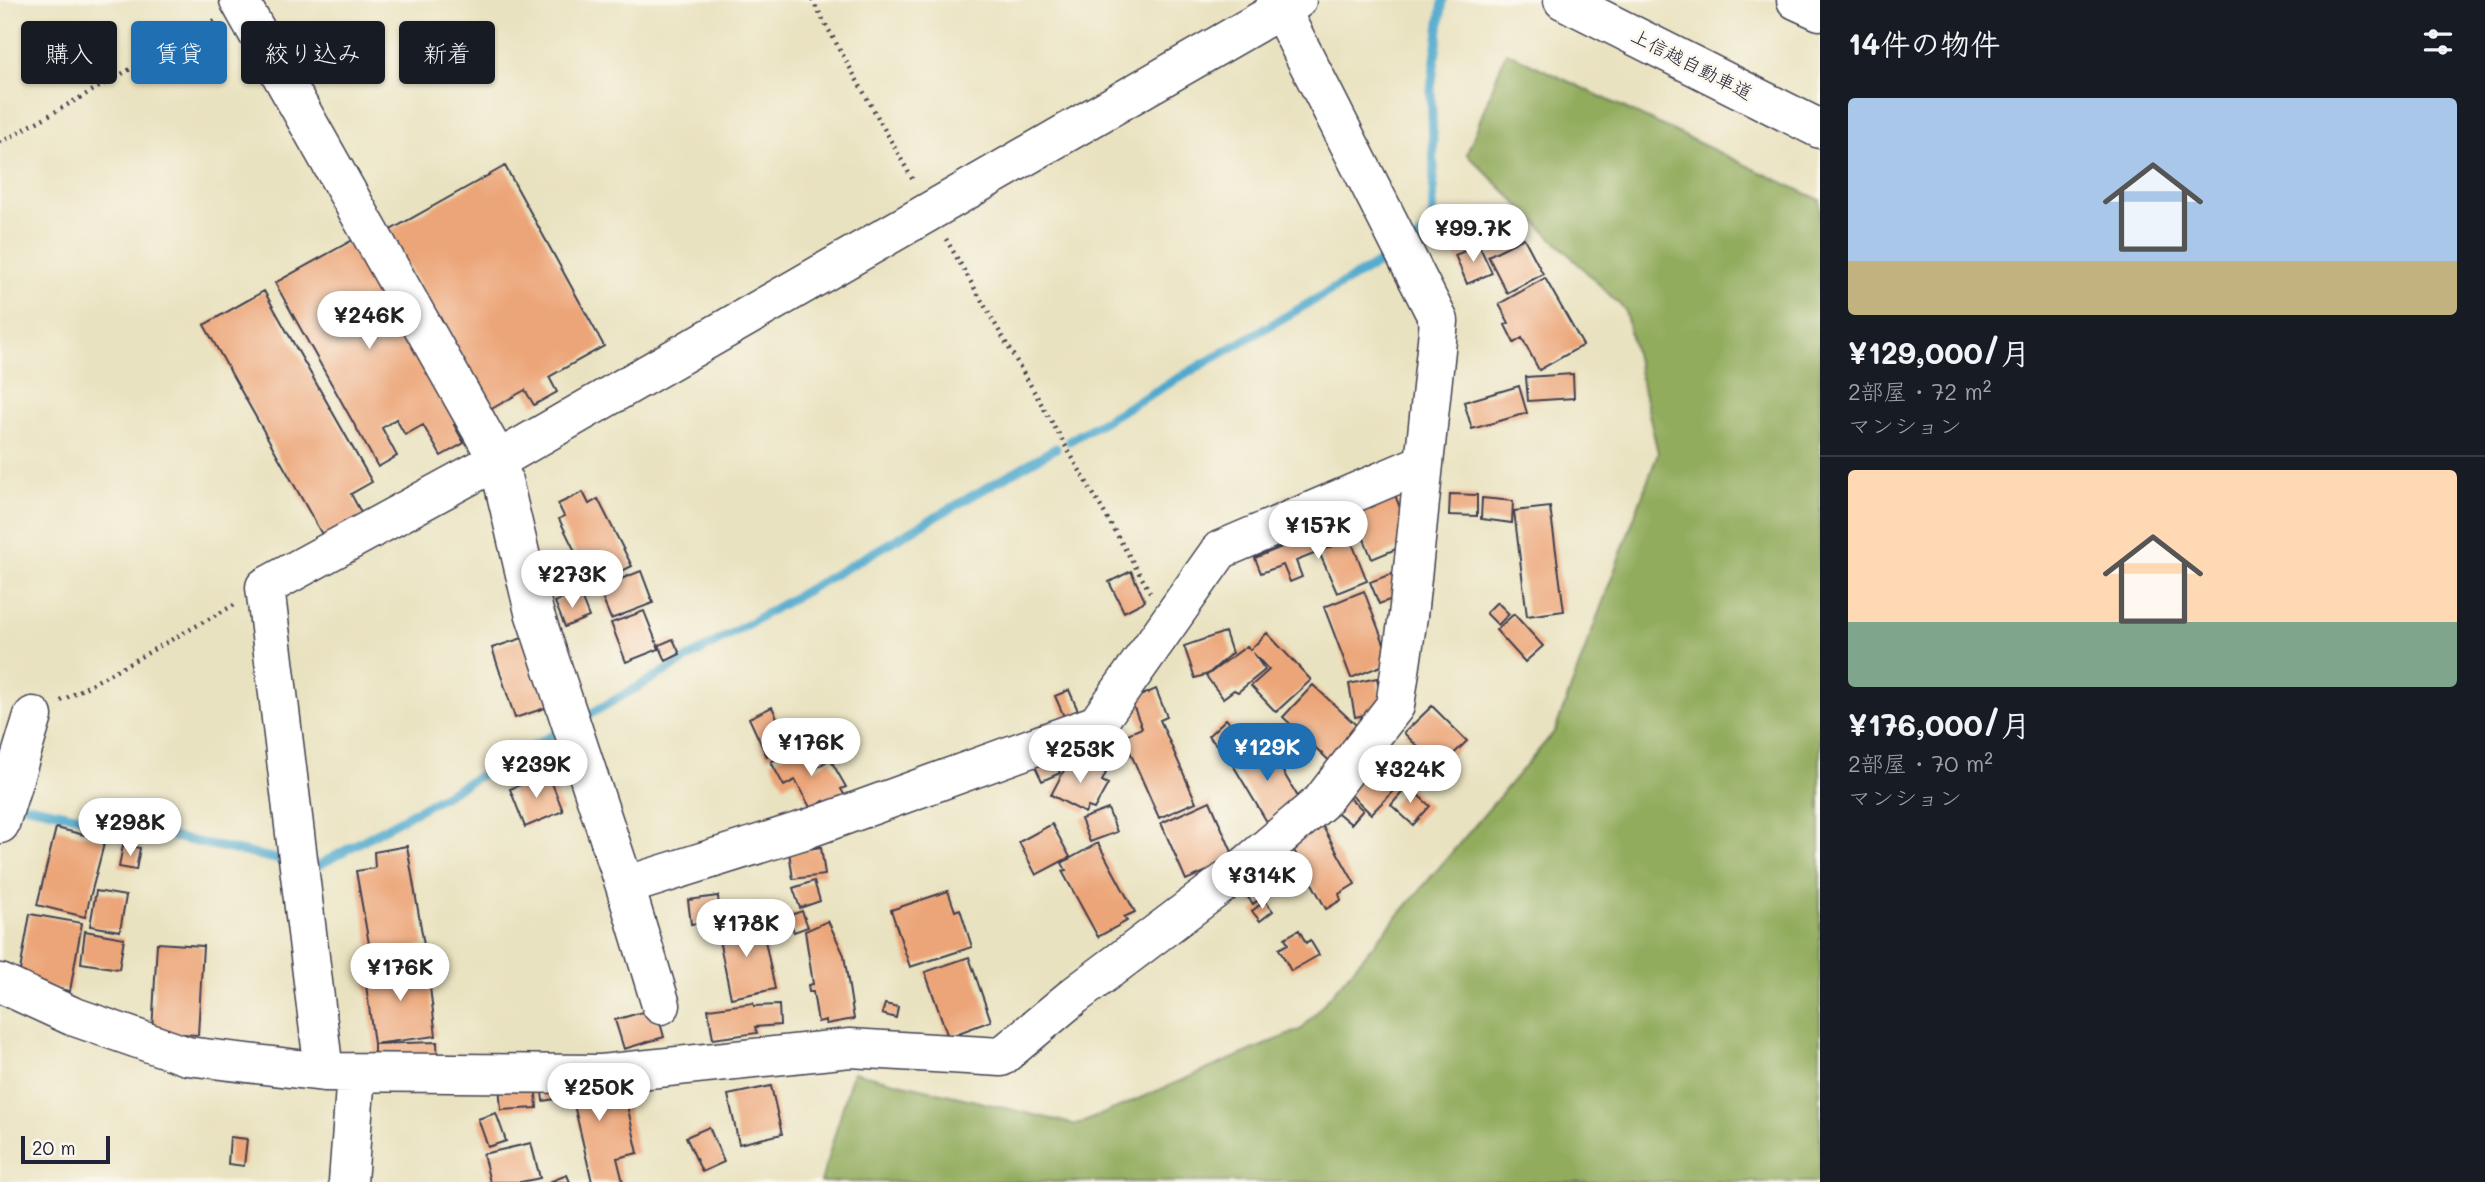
<!DOCTYPE html>
<html lang="ja">
<meta charset="utf-8">
<style>
:root{--surface:#171b24;--page:#242831;--text:#f1f3f6;--muted:#9ea1a6;--line:#363941;--accent:#1f6fb2}
body{margin:0;font-family:Mali,"Klee One",sans-serif;background:var(--page);color:var(--text);height:100vh;display:flex;flex-direction:column;font-size:26px;white-space:nowrap}
*{box-sizing:border-box;margin:0}
p{font-size:23px;color:var(--muted)}
.icon{flex:none;width:38px;height:38px;fill:none;stroke:currentColor;stroke-width:2;stroke-linecap:round;stroke-linejoin:round}
.map{position:relative;flex:1;overflow:hidden}
.panel{display:flex;flex-direction:column;background:var(--surface);width:665px}
.panel>*{flex:none}
.banner{position:absolute;left:21px;top:21px;width:665px;height:63px;display:flex;gap:14px}
.scale{position:absolute;left:21px;bottom:18px;width:89px;box-sizing:border-box;padding-left:7px;border:4px solid #22223b;border-top:0;font-size:19px;line-height:24px;white-space:nowrap;color:#22223b;-webkit-text-stroke:5px #fbf7ec;paint-order:stroke}
.price{position:absolute;translate:-50% -60px;padding:0 16px;border-radius:24px;background:#fff;color:#222;font-size:23px;line-height:46px;filter:drop-shadow(0 2px 4px #0008)}
.price::after{content:'';position:absolute;left:50%;top:42px;width:21px;height:16px;margin-left:-10px;background:inherit;clip-path:polygon(0 0,100% 0,50% 100%)}
.price.current{background:var(--accent);color:#fff}
ul{padding:0;list-style:none}
li{display:grid;align-content:center;gap:14px;height:371px;padding:0 28px}
li+li{border-top:2px solid var(--line)}
li span{display:grid;place-items:center;height:217px;border-radius:7px;color:#555}
li>.icon{margin-inline-start:auto}
span .icon{width:126px;height:126px;fill:#fffc;stroke-width:1}
li b{font-size:30px}
h2{display:flex;justify-content:space-between;align-items:center;height:84px;padding:0 28px;font-size:30px}
.tag{padding:0 24px;border-radius:7px;background:var(--surface);box-shadow:0 2px 5px #0004;font-size:24px;line-height:63px}
.tag.current{background:var(--accent);color:#fff}
main{display:flex;flex:1;min-height:0}
.map>svg:first-child{display:block}
.forest{fill:#92ac5d;stroke:#5a674c;stroke-width:2}
.lines{fill:none;stroke-linecap:round;stroke-linejoin:round}
.stream{stroke:#4ea8cc;stroke-width:9}
.building{fill:#eca578}
.minor-casing{stroke:#403f4f;stroke-width:41}
.highway-casing{stroke:#403f4f;stroke-width:41}
.path{stroke:#403f4f;stroke-width:4.5;stroke-dasharray:2 5;stroke-linecap:butt}
.minor{stroke:#fff;stroke-width:38}
.highway{stroke:#fff;stroke-width:38}
.labels{text-anchor:middle;stroke-width:5;stroke-linejoin:round;paint-order:stroke}
.street-label{font-size:19px;fill:#22223b;stroke:#fbf7ec}
</style>
<main>
<div class="map">
<svg width="1820" height="1182" viewBox="0 0 1820 1182">
<rect width="100%" height="100%" fill="#fbf7ec"/>
<filter id="ink" filterUnits="userSpaceOnUse"><feTurbulence type="fractalNoise" baseFrequency=".0143" numOctaves="2"/><feDisplacementMap in="SourceGraphic" scale="14" xChannelSelector="R" yChannelSelector="G"/><feConvolveMatrix kernelMatrix="1 2 1 2 8 2 1 2 1" color-interpolation-filters="sRGB"/></filter>
<filter id="wash" filterUnits="userSpaceOnUse"><feTurbulence type="fractalNoise" baseFrequency=".00686" numOctaves="4" result="noise"/><feDisplacementMap in="SourceGraphic" scale="28" xChannelSelector="R" yChannelSelector="G"/><feGaussianBlur stdDeviation="1.57" result="paint"/><feColorMatrix in="noise" values="0 0 0 0 0 0 0 0 0 0 0 0 0 0 0 0 0 1.4 0 .05"/><feComposite in="paint" operator="in"/></filter>
<g filter="url(#wash)">
<rect width="100%" height="100%" fill="#e9e2c0"/>
<path class="forest" d="M1506,52L1820,200V1182H821L853,1072L1077,1125L1302,1029L1555,731L1658,453L1625,310L1467,154Z"/>
<g class="lines">
<path class="stream" d="M1412,244L1432,225L1434,169L1431,89L1443,0
M1069,441L1391,256
M585,717L1056,448
M24,805L281,860
M319,865L562,730"/>
</g>
<g id="blocks">
<path class="building" d="M505,166L604,346L549,377L557,392L534,405L525,390L488,411L389,231Z
M358,237L461,421L454,425L464,443L441,456L423,425L405,435L396,419L382,428L397,456L378,467L275,283Z
M1524,238L1543,274L1507,293L1488,256Z
M1479,245L1492,273L1467,284L1455,255Z
M1545,278L1583,345L1539,370L1522,338L1514,343L1505,325L1509,323L1499,304Z
M264,291L372,482L351,494L363,516L324,538L204,325Z
M1573,374L1574,398L1528,401L1526,377Z
M1519,386L1527,413L1472,429L1464,402Z
M583,492L589,504L598,499L632,566L592,586L559,519L564,516L558,504Z
M1450,494L1477,495V516L1449,515Z
M1395,495L1413,542L1372,559L1353,511Z
M1482,498L1513,501L1512,523L1481,519Z
M1550,507L1564,611L1527,616L1514,511Z
M1323,530L1327,540L1316,544L1319,552L1350,538L1367,581L1337,593L1319,552L1296,561L1302,577L1290,582L1283,565L1261,573L1255,558Z
M641,571L653,603L611,619L598,588Z
M1131,571L1145,601L1124,612L1109,582Z
M1399,571L1408,593L1379,604L1370,582Z
M1364,591L1391,662L1351,678L1324,607Z
M579,592L589,617L565,627L555,602Z
M1497,602L1509,614L1498,625L1486,613Z
M644,611L659,649L626,662L611,623Z
M1514,614L1543,646L1525,662L1496,630Z
M1225,632L1232,653L1208,674L1195,678L1184,646Z
M1267,633L1311,680L1276,712L1251,686L1269,670L1253,653L1265,670L1238,692L1234,690L1223,698L1206,676L1247,646L1250,650Z
M535,634L557,704L515,718L492,648Z
M673,639L680,654L666,661L659,645Z
M1377,678L1383,711L1355,717L1349,684Z
M1313,685L1369,737L1338,769L1283,717Z
M1156,689L1167,717L1160,720L1196,802L1159,818L1123,736L1142,728L1131,700Z
M1069,690L1079,713L1065,719L1055,696Z
M1432,706L1467,741L1439,768L1404,733Z
M772,707L790,746L767,757L749,718Z
M1226,719L1247,741L1229,758L1208,736Z
M1264,740L1304,807L1270,827L1230,760Z
M801,745L815,769L830,759L846,787L841,789L846,798L828,808L824,801L811,809L795,780L784,786L771,762Z
M1372,753L1402,782L1371,814L1341,785Z
M1051,754L1060,773L1042,781L1033,762Z
M1072,755L1106,773L1102,781L1108,784L1094,809L1088,807L1085,813L1051,795Z
M548,773L563,811L525,827L510,789Z
M1408,786L1430,806L1413,825L1391,805Z
M1344,793L1363,810L1351,824L1332,808Z
M1210,801L1235,859L1186,880L1161,823Z
M1108,809L1117,832L1090,842L1081,819Z
M1318,818L1355,884L1339,894L1341,900L1326,909L1286,836Z
M1052,824L1070,857L1036,875L1019,842Z
M56,828L105,840L85,917L37,905Z
M1098,843L1135,912L1124,917L1127,921L1098,937L1062,871L1066,870L1062,863Z
M123,845L140,848L136,870L119,867Z
M407,846L424,945L371,955L356,871L375,868L374,852Z
M821,847L825,875L793,879L789,852Z
M1263,865L1277,885L1253,904L1238,884Z
M814,881L820,901L800,908L793,888Z
M96,891L126,896L120,931L90,926Z
M948,891L955,911L960,909L972,947L910,967L891,910Z
M718,896L720,920L691,924L688,900Z
M1265,901L1273,911L1260,921L1252,911Z
M802,911L808,927L794,932L788,916Z
M30,914L82,923L70,991L18,982Z
M761,921L775,989L731,998L717,930Z
M828,921L844,955L854,1019L826,1024V1020L818,1022L813,992H809L808,985L813,984L805,931Z
M1299,930L1306,943L1310,940L1319,955L1291,971L1279,949L1288,944L1285,938Z
M85,931L124,938L119,969L81,963Z
M157,943L203,946L198,1035L152,1032Z
M969,957L991,1021L948,1037L925,972Z
M427,963L436,1036L374,1044L364,970Z
M753,1003L754,1006L779,1005L780,1025L755,1027L757,1033L713,1039L708,1009Z
M885,1004L898,1007L896,1018L882,1014Z
M656,1008L664,1037L624,1049L615,1020Z
M437,1042L438,1069L374,1071V1044Z
M621,1079L638,1153L617,1158L623,1182H592L572,1096L543,1101L541,1081Z
M535,1081L537,1108L501,1110L499,1084Z
M771,1086L782,1134L739,1144L728,1095Z
M496,1113L506,1141L488,1147L478,1119Z
M709,1127L724,1162L702,1172L686,1137Z
M230,1137L247,1139L244,1166L228,1164Z
M531,1143L540,1178L521,1182H490L483,1154Z
M567,1175L570,1182H549Z"/>
</g>
</g>
<g filter="url(#ink)">
<use href="#blocks" fill-opacity="0" stroke="#403f4f" stroke-width="2"/>
<g class="lines">
<defs>
<path id="minor" d="M239,0L498,460L534,612L625,886L807,829L1097,724L1220,550L1424,463
M0,824L33,716
M625,886L661,1005
M0,983L72,1016L187,1056L324,1072L601,1074L850,1048L1001,1057L1074,996L1242,869L1321,802L1395,706L1408,616L1439,321L1276,0
M324,1072L265,587L498,460L1297,0
M348,1182L356,1074"/>
<path id="highway" d="M1563,0L1820,129
M1796,0L1820,11"/>
</defs>
<use href="#minor" class="minor-casing"/>
<use href="#highway" class="highway-casing"/>
<path class="path" d="M812,0L914,182
M0,143L215,21
M946,239L1150,592
M61,701L234,605"/>
<use href="#minor" class="minor"/>
<use href="#highway" class="highway"/>
</g>
</g>
<g class="labels">
<g class="street-label">
<text transform="translate(1692 64) rotate(27)" y="7">上信越自動車道</text>
</g>
</g>
</svg>
<div class="scale">20 m</div>
<b class="price" style="left:1473px;top:264px">¥99.7K</b>
<b class="price" style="left:369px;top:351px">¥246K</b>
<b class="price" style="left:1318px;top:561px">¥157K</b>
<b class="price" style="left:572px;top:610px">¥273K</b>
<b class="price" style="left:811px;top:778px">¥176K</b>
<b class="price current" style="left:1267px;top:783px">¥129K</b>
<b class="price" style="left:1080px;top:785px">¥253K</b>
<b class="price" style="left:536px;top:800px">¥239K</b>
<b class="price" style="left:1410px;top:805px">¥324K</b>
<b class="price" style="left:130px;top:858px">¥298K</b>
<b class="price" style="left:1262px;top:911px">¥314K</b>
<b class="price" style="left:746px;top:959px">¥178K</b>
<b class="price" style="left:400px;top:1003px">¥176K</b>
<b class="price" style="left:599px;top:1123px">¥250K</b>
<div class="banner">
<a class="tag">購入</a>
<a class="tag current">賃貸</a>
<a class="tag">絞り込み</a>
<a class="tag">新着</a>
</div>
</div>
<section class="panel">
<h2>14件の物件<svg class="icon" aria-label="filters" viewBox="0 0 24 24"><path d="M4 7h16M4 17h16"/><circle cx="9" cy="7" r="2"/><circle cx="15" cy="17" r="2"/></svg></h2>
<ul>
<li><span style="background:linear-gradient(#a9c7e8 75%,#c2b280 0)"><svg class="icon" aria-label="home" viewBox="0 0 24 24"><path d="M3 11l9-7 9 7M6 9v11h12V9"/></svg></span><div><b>¥129,000/月</b><p>2部屋 · 72 m²</p><p>マンション</p></div></li>
<li><span style="background:linear-gradient(#ffd9b3 70%,#7fa58c 0)"><svg class="icon" aria-label="home" viewBox="0 0 24 24"><path d="M3 11l9-7 9 7M6 9v11h12V9"/></svg></span><div><b>¥176,000/月</b><p>2部屋 · 70 m²</p><p>マンション</p></div></li>
</ul>
</section>
</main>
